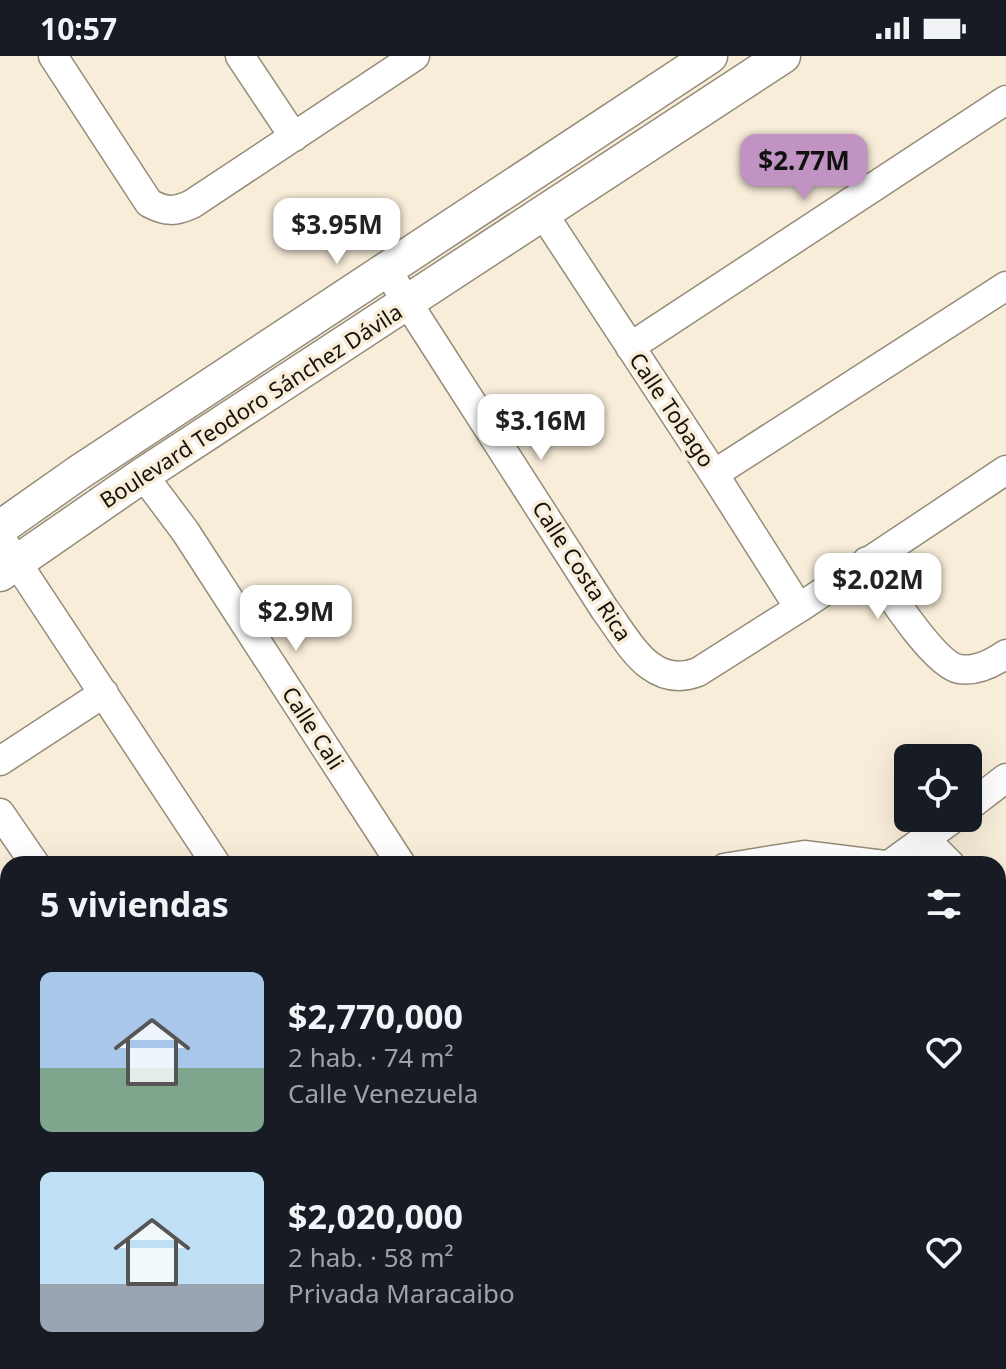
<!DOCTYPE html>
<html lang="es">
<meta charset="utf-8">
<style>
:root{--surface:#171b24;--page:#242831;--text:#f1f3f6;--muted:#9ea1a6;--accent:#c193c3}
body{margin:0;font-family:"Noto Sans",sans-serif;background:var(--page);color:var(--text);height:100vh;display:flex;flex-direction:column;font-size:30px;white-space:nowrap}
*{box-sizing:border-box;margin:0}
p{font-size:26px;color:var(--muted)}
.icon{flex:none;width:44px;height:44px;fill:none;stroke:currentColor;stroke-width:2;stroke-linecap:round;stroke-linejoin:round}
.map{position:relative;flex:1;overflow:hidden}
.details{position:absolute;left:0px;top:800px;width:1006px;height:514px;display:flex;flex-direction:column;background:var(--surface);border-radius:24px 24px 0 0;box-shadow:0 8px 32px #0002}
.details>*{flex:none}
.controls{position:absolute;left:894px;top:688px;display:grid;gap:16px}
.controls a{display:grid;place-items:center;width:88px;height:88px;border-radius:12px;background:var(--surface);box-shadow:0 8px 32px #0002;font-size:40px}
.price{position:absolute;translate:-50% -68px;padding:0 18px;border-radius:16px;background:#fff;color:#222;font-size:26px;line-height:52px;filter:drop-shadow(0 2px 4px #0008)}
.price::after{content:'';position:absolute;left:50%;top:48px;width:24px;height:18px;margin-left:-12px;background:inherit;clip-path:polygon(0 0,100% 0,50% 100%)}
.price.active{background:var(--accent);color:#111}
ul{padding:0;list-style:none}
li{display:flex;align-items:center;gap:24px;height:200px;padding:0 40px}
li span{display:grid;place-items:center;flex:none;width:224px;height:160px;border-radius:12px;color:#555}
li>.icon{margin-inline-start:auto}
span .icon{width:96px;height:96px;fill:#fffc;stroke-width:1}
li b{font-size:34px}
h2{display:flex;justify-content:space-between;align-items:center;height:96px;padding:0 40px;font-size:34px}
.status{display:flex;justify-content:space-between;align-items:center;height:56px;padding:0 40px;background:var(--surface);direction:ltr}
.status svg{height:22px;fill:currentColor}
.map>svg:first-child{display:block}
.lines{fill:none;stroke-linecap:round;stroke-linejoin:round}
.pedestrian-casing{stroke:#958b79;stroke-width:23}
.minor-casing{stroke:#958b79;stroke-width:31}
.tertiary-casing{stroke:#958b79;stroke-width:37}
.pedestrian{stroke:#fff;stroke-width:20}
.minor{stroke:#fff;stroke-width:28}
.tertiary{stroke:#fff;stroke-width:34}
.labels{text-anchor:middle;stroke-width:7;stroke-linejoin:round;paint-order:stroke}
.street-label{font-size:22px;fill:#16120b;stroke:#f8edd9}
</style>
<div class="status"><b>10:57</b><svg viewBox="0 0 49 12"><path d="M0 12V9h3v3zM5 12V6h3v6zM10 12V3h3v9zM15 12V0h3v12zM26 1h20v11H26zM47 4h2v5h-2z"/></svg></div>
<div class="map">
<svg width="1006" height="1313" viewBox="0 0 1006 1313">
<rect width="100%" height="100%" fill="#f8edd9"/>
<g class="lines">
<defs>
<path id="pedestrian" d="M723,808L804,795L893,806"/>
<path id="minor" d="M53,0L149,147C166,156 175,156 192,148L415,0
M240,0L294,81
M542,156L714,418L799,552
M386,213L605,554C629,586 651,634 698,616L799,552L1006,414
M630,291L1006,44
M714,418L1006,230
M143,419L185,475L401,808
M0,481L216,808
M867,505C884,529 933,608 959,613C976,616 993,607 1006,598
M0,705L104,637
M968,751L1006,722
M0,757L35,808
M926,784L950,808
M895,808L893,806L954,762
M998,857L1006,865
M0,894L8,889
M998,917L1006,926
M0,1078L8,1073
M998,1143L1006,1151
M0,1263L8,1258
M506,1306L513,1313
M721,1306L728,1313
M939,1306L945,1313
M225,1313L235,1306"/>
<path id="tertiary" d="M0,472L78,417L710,0
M0,518L143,419L783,0"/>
</defs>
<use href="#pedestrian" class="pedestrian-casing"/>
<use href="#minor" class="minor-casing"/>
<use href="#tertiary" class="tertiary-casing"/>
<use href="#pedestrian" class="pedestrian"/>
<use href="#minor" class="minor"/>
<use href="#tertiary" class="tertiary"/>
</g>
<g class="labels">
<g class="street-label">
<text transform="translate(251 350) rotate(-33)" y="8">Boulevard Teodoro Sánchez Dávila</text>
<text transform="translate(672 354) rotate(56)" y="8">Calle Tobago</text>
<text transform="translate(582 515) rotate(57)" y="8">Calle Costa Rica</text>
<text transform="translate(313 672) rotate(57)" y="8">Calle Cali</text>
</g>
</g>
</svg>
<div class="controls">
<a><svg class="icon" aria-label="locate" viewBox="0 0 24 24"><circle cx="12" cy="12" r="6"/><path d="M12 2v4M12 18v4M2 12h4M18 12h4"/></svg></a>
</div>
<b class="price active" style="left:804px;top:146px">$2.77M</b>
<b class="price" style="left:337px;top:210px">$3.95M</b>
<b class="price" style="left:541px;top:406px">$3.16M</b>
<b class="price" style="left:878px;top:565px">$2.02M</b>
<b class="price" style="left:296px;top:597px">$2.9M</b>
<section class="details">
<h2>5 viviendas<svg class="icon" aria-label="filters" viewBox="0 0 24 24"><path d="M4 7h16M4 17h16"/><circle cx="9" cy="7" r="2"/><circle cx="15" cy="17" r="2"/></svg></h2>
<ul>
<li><span style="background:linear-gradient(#a9c7e8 60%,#7fa58c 0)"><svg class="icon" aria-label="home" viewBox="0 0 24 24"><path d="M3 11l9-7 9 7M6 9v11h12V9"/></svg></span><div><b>$2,770,000</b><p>2 hab. · 74 m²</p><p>Calle Venezuela</p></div><svg class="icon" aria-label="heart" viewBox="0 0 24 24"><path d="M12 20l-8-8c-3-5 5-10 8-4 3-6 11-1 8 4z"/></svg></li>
<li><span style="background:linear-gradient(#bfe0f5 70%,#9aa5b1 0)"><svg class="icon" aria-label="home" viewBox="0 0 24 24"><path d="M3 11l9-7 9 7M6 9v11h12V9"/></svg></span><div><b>$2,020,000</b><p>2 hab. · 58 m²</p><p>Privada Maracaibo</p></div><svg class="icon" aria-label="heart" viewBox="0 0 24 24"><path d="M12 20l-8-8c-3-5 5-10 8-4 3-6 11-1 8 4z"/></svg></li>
</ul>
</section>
</div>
